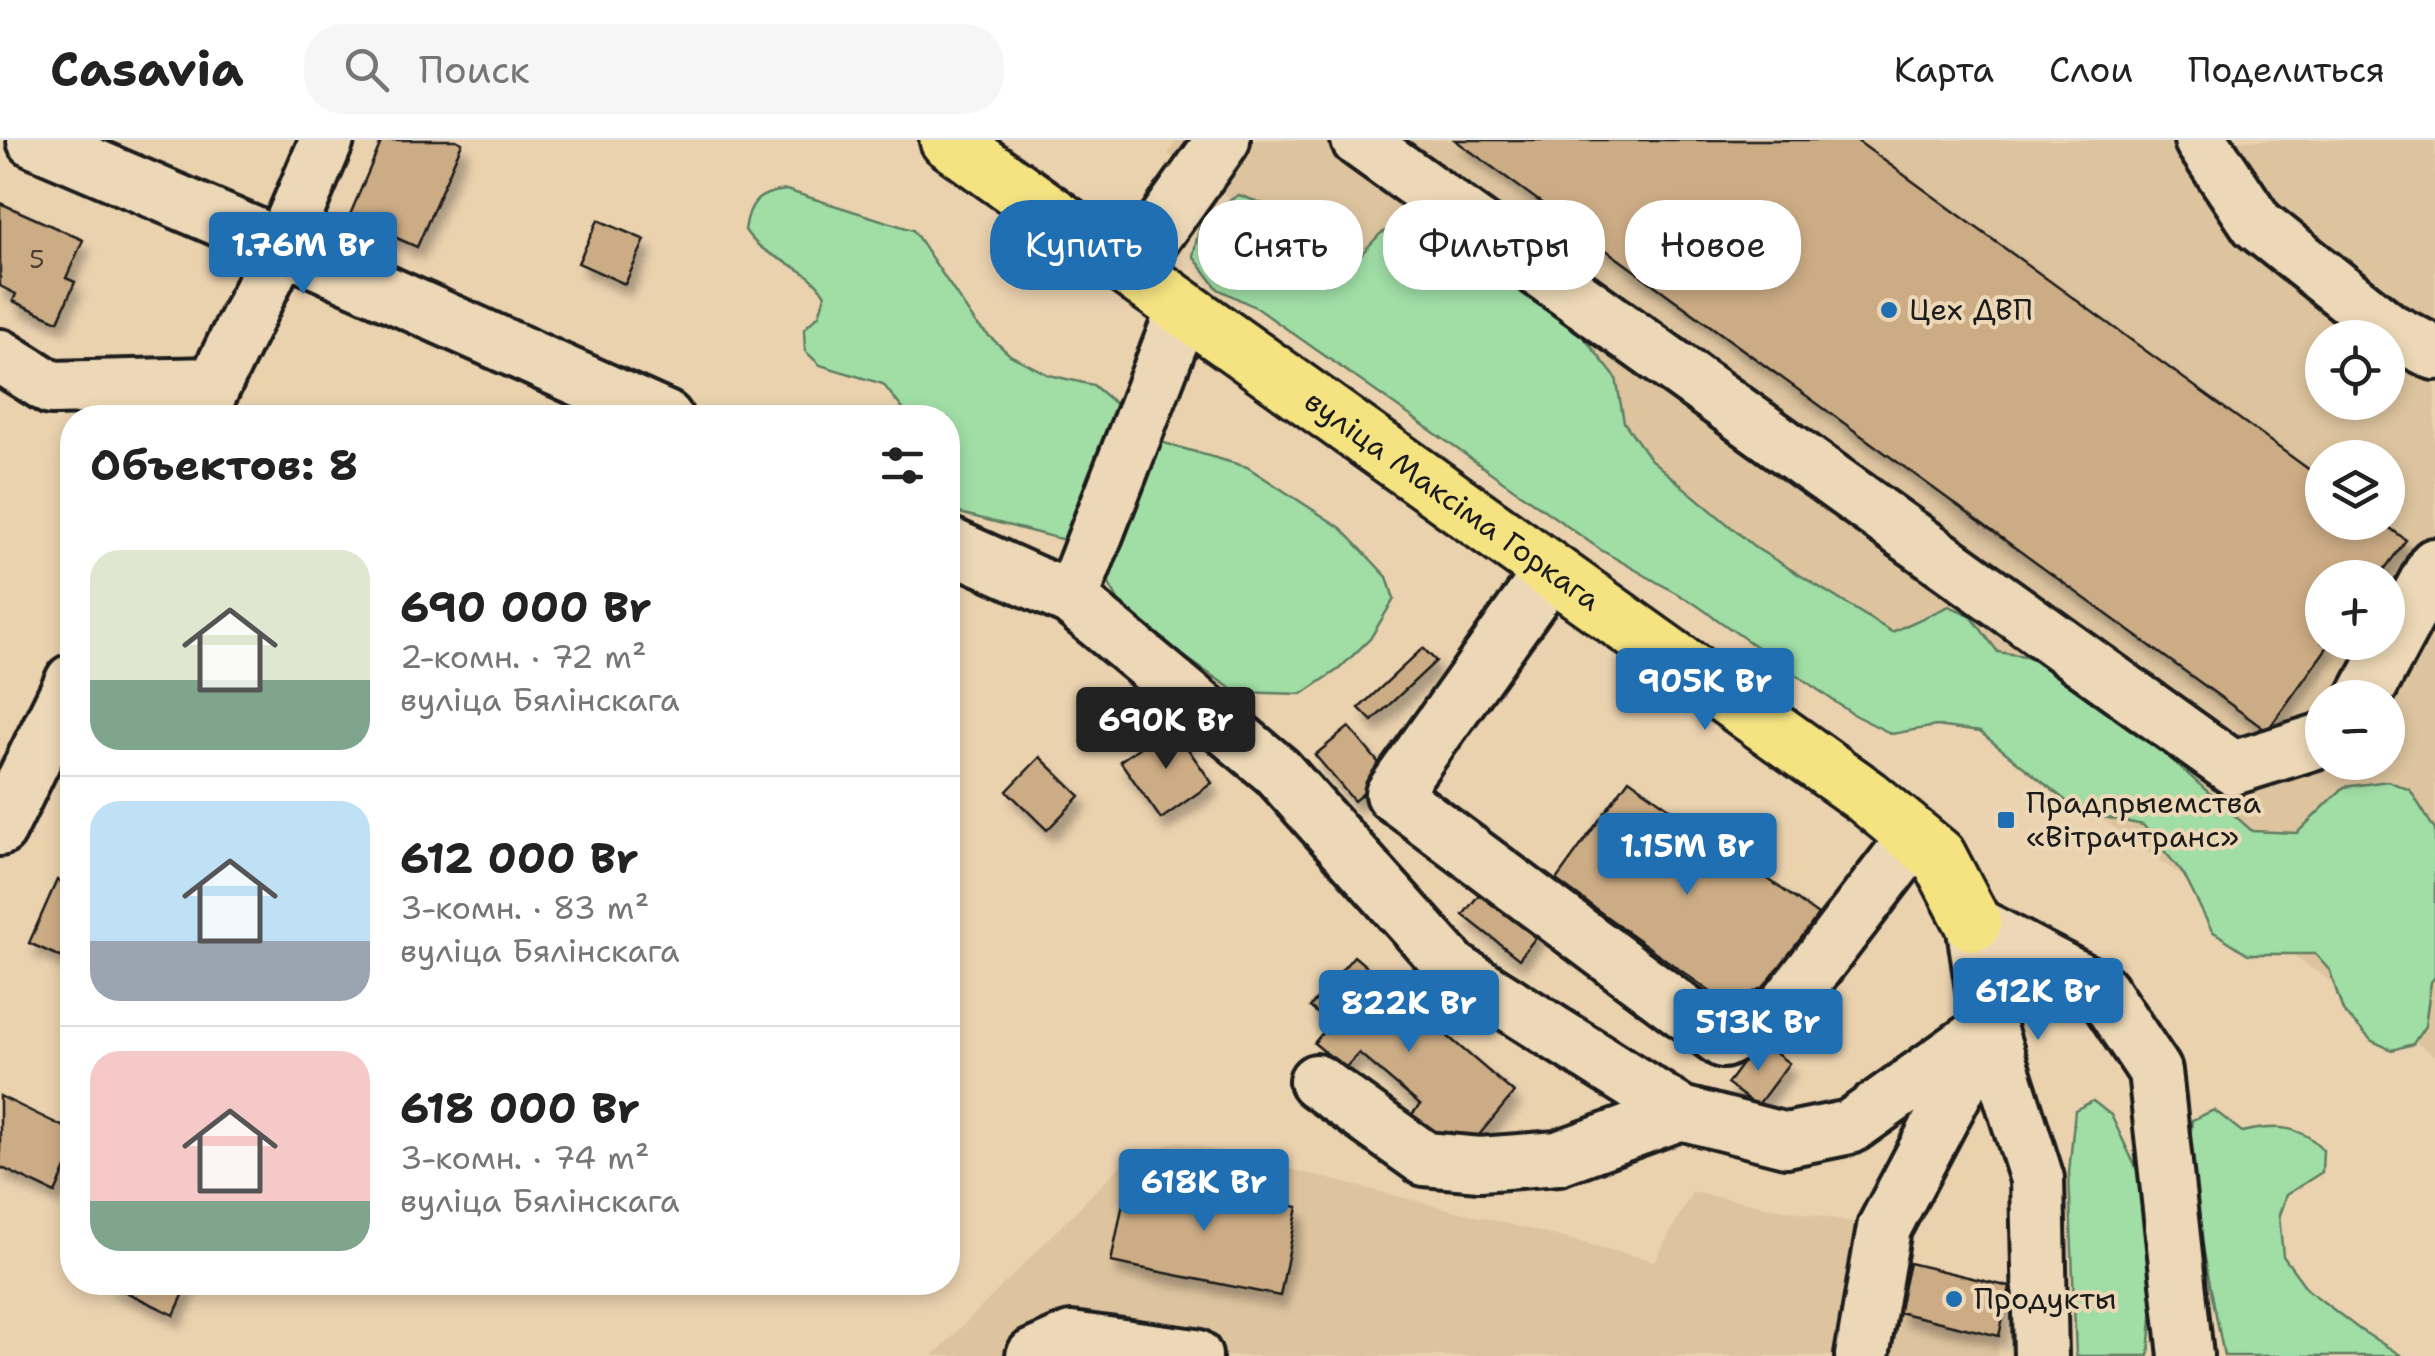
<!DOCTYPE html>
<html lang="ru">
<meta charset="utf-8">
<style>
:root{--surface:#fff;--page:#f6f6f6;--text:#222;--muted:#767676;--line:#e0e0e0;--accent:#1f6fb2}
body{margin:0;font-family:"Shantell Sans",sans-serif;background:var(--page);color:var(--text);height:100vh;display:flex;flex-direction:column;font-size:38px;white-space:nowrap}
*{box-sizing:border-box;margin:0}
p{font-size:32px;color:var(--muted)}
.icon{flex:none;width:55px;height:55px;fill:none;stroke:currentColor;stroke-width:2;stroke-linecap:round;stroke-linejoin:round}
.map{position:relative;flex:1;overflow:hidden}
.side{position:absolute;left:60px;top:265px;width:900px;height:890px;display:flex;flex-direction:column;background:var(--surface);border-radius:40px;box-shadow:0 5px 15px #0003}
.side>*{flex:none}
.hud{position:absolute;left:990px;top:60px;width:950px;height:90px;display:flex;gap:20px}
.fabs{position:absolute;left:2305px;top:180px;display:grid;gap:20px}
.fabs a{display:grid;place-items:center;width:100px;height:100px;border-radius:50%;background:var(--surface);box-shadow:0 5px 15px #0003;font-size:50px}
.price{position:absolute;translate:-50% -85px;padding:0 22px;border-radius:10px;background:var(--accent);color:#fff;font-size:32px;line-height:65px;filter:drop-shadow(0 2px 5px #0008)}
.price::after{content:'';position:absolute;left:50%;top:60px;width:30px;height:22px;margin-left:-15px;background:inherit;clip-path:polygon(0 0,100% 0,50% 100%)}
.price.current{background:#222;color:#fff}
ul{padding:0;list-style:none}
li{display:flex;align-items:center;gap:30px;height:250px;padding:0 30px}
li+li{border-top:2px solid var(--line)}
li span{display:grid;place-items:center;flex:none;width:280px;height:200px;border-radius:30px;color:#555}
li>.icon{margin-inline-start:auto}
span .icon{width:120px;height:120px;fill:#fffc;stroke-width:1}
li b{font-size:42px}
h2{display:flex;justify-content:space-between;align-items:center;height:120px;padding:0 30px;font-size:42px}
.tag{padding:0 35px;border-radius:40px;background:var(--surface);box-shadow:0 5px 15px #0003;font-size:35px;line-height:90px}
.tag.current{background:var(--accent);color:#fff}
header{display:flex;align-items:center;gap:60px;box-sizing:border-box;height:140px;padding:0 50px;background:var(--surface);border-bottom:2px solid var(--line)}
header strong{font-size:48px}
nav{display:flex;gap:55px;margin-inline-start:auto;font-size:35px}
.search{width:700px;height:90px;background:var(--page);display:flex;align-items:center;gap:25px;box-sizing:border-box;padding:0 35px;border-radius:40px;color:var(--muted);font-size:38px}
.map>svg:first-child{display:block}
.built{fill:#ddc49f;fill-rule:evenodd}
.green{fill:#a0dea6;stroke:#5e7d61;stroke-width:2.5}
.building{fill:#ccac85;stroke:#1c1c1c;stroke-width:2.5;filter:url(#shadow)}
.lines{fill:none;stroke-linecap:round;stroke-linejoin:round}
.minor-casing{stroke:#1c1c1c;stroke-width:60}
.major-casing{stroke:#1c1c1c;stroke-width:62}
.minor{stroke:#ecd8b6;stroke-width:52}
.major{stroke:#f5e382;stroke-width:55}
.poi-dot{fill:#1f6fb2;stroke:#ecd8b6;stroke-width:4}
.labels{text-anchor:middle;stroke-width:8;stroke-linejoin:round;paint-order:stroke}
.number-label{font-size:25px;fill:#484036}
.poi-label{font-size:30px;fill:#1c1c1c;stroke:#ecd8b6;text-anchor:start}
.street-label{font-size:30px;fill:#1c1c1c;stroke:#ecd8b6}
</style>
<header>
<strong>Casavia</strong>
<div class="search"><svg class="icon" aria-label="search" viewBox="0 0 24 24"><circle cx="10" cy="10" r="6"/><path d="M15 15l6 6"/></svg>Поиск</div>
<nav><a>Карта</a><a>Слои</a><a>Поделиться</a></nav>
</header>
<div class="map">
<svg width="2435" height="1216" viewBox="0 0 2435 1216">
<defs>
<filter id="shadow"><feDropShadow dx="6" dy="11" stdDeviation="5" flood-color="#0004"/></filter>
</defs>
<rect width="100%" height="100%" fill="#ead2af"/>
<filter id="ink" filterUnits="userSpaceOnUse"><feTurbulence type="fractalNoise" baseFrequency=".01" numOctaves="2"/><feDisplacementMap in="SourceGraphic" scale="20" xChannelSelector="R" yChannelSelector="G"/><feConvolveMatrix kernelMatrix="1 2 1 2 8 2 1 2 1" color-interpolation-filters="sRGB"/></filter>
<g filter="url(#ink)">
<path class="built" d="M1176,0H2435V916L1168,14ZM2322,198H2388V262H2322ZM2322,318H2388V382H2322ZM2322,438H2388V502H2322ZM2322,558H2388V622H2322Z
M1178,1001L1655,1121L1692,1052L1884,1088L1909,1123L2010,1147L1999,1196L1998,1216H933L1127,1019Z"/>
<path class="green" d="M786,50L913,90L976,184L1010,215L1049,235L1093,245L1161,302L1247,327L1341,388L1387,437L1394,459L1370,499L1339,529L1302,554L1236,552L1128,478L1088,406L948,370V278L909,277L883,244L820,225L805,211L804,189L819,175L825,155C803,119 767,124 745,90C749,62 758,53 786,50Z
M1239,55L1280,70L1313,101L1353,123L1381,93L1402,85L1465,103L1574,185L1616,238L1624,282L1650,319L1756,408L1892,492L1949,466L1970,475L1998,512L2085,525L2127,542L2154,604L2252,691L2297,693L2344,647L2388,641L2410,650L2435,690V837L2431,842L2425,886L2413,904L2392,910L2372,901L2343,871L2330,831L2315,814H2248L2212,791L2184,735L2143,685L2080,672L1980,592L1936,586L1892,594L1854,575L1695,464L1601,410L1257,168L1218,149L1193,116L1202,77Z
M2093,961L2111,975L2139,1034L2156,1125L2149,1216H2076L2069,1033L2075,970Z
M2214,970L2242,992C2274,985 2301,984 2323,1010L2322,1032L2286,1055L2279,1075L2283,1116L2308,1150L2359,1189L2402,1216H2224L2187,1026L2192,980Z"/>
<path class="building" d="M382,0H456L462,3L417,107L349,77Z
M1455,0H1856L2322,339V382H2382L2406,400L2378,438H2322V502H2331L2267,591Z
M0,63L83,100L66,138L75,142L58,181L13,161L16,154L0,146Z
M598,80L645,100L625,144L578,123Z
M1423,508L1436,521L1372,581L1359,568Z
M1171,585L1212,643L1161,679L1120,621Z
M1349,587L1387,633L1354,661L1315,615Z
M1040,617L1080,656L1047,690L1007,651Z
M1629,639L1818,775L1745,877L1556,740Z
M57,740L72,747V822L29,803Z
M1484,748L1540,792L1519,819L1463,775Z
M1354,816L1514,953L1469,1007L1452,992L1438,1009L1406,981L1420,965L1359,913L1345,928L1314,903L1330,884L1310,867Z
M1759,901L1789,923L1757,966L1727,944Z
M0,956L72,991V1015L55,1053L0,1027Z
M1129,1033L1298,1067L1280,1156L1111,1122Z
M1909,1123L2010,1147L1999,1196L1898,1172Z
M105,1142H189L174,1175Z"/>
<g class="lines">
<defs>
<path id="minor" d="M34,0L282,106L666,278
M1358,0L2233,628L2322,600
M2201,0L2257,84L2390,190L2435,213
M1130,130L1223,0
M0,216L51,248L213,244
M198,278L282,106L327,0
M948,404L1071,459L1277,631L1454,829L1681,973L1786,1000L1850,987L1989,888
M1551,431L1392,654L1723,901L1783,869L1915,697
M1071,459L1184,168
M2364,558L2435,425
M0,689L72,541
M1973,783L2101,850L2155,931L2186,1216
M1973,783L1989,888L2037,1039L2041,1216
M1316,941L1425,1019L1480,1024L1558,1018L1681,973
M1033,1216L1071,1199L1195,1216
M1862,1216L1884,1088L1984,898"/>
<g id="major">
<path id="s1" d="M948,0L1867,657L1938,716L1973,783"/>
</g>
</defs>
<use href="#minor" class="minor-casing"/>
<use href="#major" class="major-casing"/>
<use href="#minor" class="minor"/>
<use href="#major" class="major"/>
</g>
</g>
<g class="poi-dot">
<circle cx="1889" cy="170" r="10"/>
<rect x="1996" y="670" width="20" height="20" rx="5"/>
<circle cx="1954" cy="1159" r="10"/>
</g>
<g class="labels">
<g class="number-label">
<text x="37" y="128">5</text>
</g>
<g class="poi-label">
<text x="1909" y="180">Цех ДВП</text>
<text x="2026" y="673">Прадпрыемства<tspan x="2026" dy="34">«Вітрачтранс»</tspan></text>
<text x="1974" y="1169">Продукты</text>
</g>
<g class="street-label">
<text dy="10" stroke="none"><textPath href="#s1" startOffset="620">вуліца Максіма Горкага</textPath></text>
</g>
</g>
</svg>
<div class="fabs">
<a><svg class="icon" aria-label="locate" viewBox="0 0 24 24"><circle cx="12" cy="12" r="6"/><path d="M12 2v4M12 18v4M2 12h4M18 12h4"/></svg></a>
<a><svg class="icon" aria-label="layers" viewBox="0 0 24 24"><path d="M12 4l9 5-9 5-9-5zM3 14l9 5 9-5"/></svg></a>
<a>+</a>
<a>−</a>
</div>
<b class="price" style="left:303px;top:157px">1.76M Br</b>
<b class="price" style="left:1705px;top:593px">905K Br</b>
<b class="price current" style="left:1166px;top:632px">690K Br</b>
<b class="price" style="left:1687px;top:758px">1.15M Br</b>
<b class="price" style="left:2038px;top:903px">612K Br</b>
<b class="price" style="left:1409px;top:915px">822K Br</b>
<b class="price" style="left:1758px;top:934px">513K Br</b>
<b class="price" style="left:1204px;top:1094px">618K Br</b>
<div class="hud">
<a class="tag current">Купить</a>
<a class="tag">Снять</a>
<a class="tag">Фильтры</a>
<a class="tag">Новое</a>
</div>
<section class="side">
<h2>Объектов: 8<svg class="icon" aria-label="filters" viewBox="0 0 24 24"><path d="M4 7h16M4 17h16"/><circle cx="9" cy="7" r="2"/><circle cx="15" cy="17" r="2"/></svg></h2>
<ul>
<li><span style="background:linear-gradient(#dfe7d0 65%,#7fa58c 0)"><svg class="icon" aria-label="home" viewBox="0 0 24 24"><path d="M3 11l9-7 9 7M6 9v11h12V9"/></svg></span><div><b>690 000 Br</b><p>2-комн. · 72 m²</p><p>вуліца Бялінскага</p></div></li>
<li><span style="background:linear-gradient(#bfe0f5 70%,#9aa5b1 0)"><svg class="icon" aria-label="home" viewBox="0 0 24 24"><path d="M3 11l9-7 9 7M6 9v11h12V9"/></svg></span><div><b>612 000 Br</b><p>3-комн. · 83 m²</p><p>вуліца Бялінскага</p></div></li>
<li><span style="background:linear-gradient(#f6c9c9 75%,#7fa58c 0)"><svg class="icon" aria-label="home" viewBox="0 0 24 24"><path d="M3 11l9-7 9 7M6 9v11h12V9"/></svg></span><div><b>618 000 Br</b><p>3-комн. · 74 m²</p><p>вуліца Бялінскага</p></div></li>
</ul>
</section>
</div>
